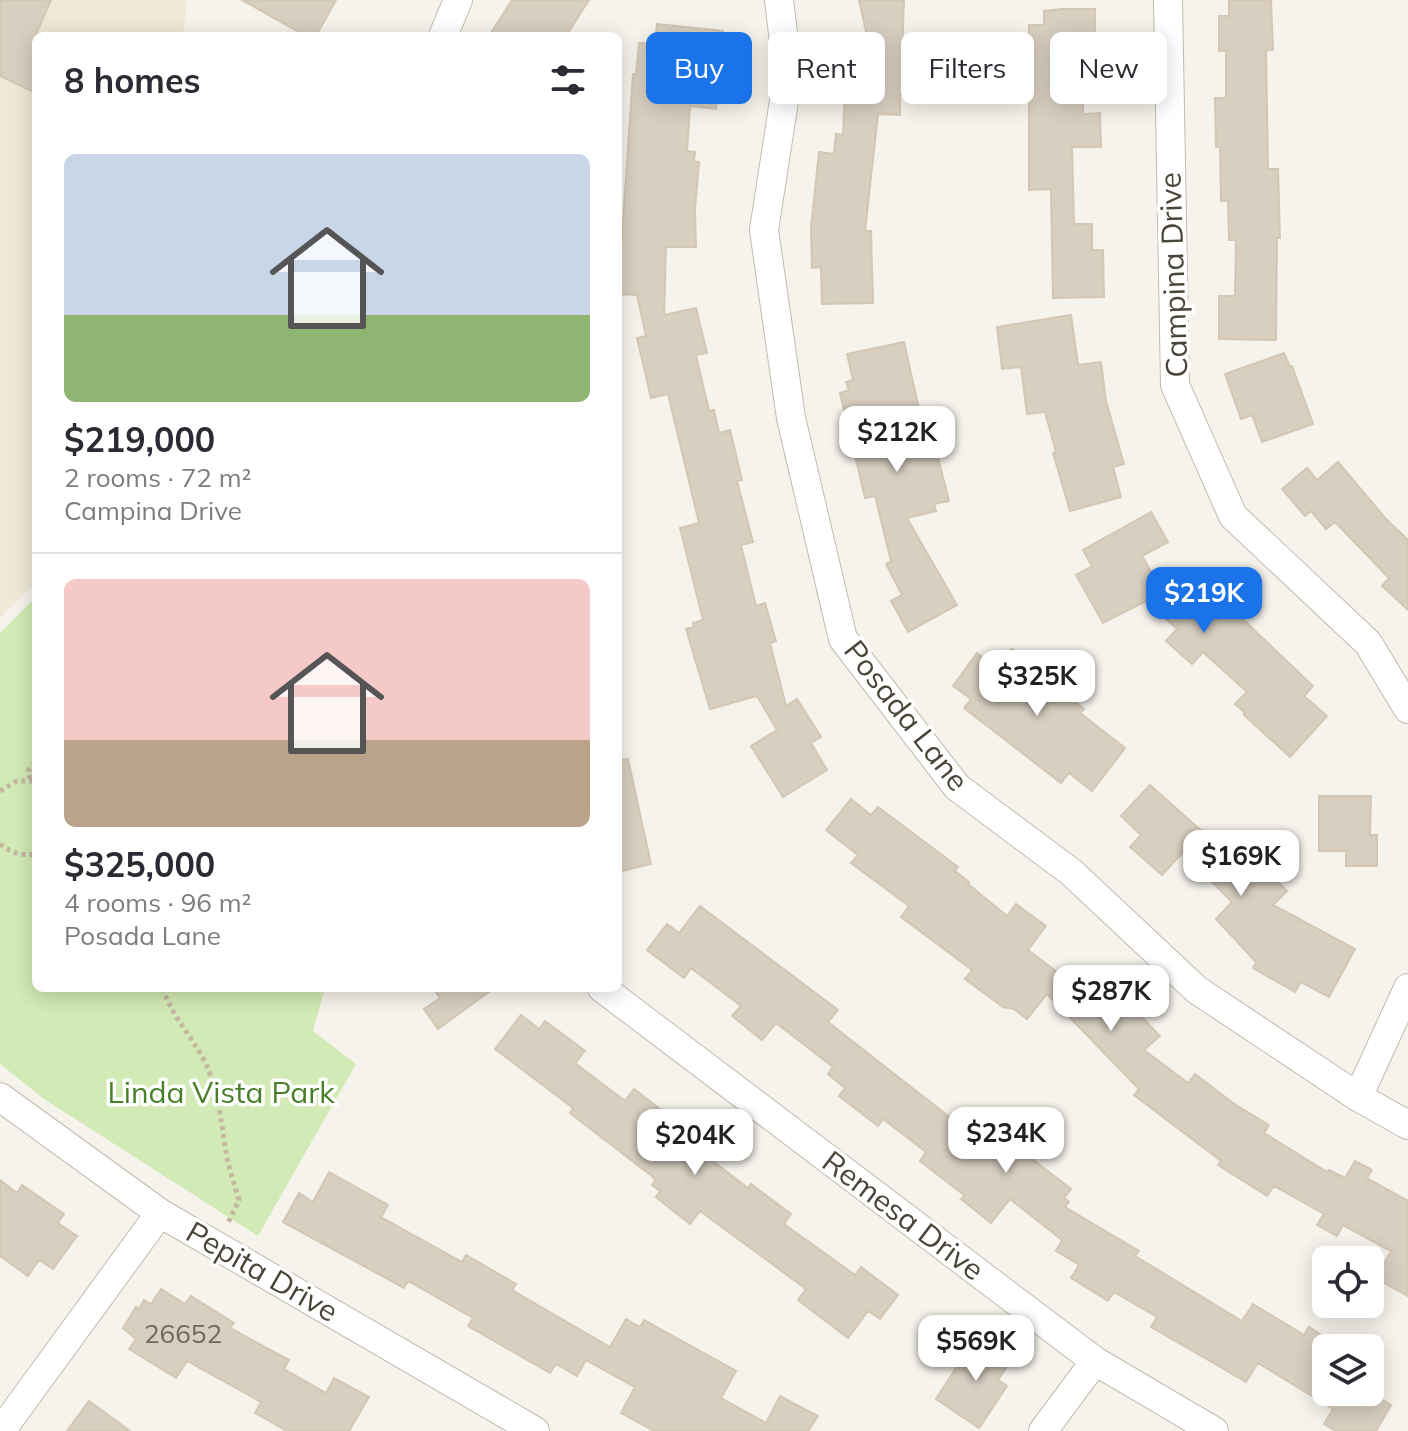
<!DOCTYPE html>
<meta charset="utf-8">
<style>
:root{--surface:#fff;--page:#f2f2f3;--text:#2b2b33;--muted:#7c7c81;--line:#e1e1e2;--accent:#1a73e8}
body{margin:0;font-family:Mulish,sans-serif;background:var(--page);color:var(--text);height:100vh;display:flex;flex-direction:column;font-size:30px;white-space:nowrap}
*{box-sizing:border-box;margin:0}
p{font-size:26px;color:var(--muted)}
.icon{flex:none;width:44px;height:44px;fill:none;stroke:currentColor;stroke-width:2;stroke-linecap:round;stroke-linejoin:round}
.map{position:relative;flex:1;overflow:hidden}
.details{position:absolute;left:32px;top:32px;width:590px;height:960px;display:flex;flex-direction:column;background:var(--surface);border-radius:12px;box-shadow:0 4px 20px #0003}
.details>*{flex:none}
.hud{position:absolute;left:646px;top:32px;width:642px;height:72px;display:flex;gap:16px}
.fabs{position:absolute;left:1312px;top:1246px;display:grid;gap:16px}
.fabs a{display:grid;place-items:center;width:72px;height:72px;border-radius:12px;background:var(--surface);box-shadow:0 4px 20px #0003;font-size:40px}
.price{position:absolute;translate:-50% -68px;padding:0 18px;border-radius:16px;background:#fff;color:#222;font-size:26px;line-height:52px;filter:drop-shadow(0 2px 4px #0008)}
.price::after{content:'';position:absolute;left:50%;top:48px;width:24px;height:18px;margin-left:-12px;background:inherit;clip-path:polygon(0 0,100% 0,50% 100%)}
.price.on{background:var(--accent);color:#fff}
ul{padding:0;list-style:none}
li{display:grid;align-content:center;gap:16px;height:424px;padding:0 32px}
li+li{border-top:2px solid var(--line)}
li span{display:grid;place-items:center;height:248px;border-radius:12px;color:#555}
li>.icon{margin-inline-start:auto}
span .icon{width:144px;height:144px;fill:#fffc;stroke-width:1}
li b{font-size:34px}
h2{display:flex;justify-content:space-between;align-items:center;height:96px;padding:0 32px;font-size:34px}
.tag{padding:0 28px;border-radius:12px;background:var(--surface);box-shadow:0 4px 20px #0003;font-size:28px;line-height:72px}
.tag.on{background:var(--accent);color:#fff}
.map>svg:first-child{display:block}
.education{fill:#efe8d6}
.green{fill:#d2eab5}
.building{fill:#d8cfc1;stroke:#d3c7b4;stroke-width:2}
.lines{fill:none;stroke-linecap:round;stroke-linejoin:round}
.minor-casing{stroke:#c2bbae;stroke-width:30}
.path{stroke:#c4b79f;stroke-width:5;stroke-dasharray:4 4;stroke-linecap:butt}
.minor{stroke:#fff;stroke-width:28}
.labels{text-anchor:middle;stroke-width:7;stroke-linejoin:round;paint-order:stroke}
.number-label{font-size:26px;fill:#6e675b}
.street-label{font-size:30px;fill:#4b4439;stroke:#fff}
.park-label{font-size:30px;fill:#4a7f2a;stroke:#fff}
</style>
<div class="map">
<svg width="1408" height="1431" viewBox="0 0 1408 1431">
<rect width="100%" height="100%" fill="#f6f3ec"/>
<path class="education" d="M0,0H187L183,36H36V582L0,618Z"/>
<path class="green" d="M36,597V988H325L313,1031L356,1064L258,1236L44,1099L0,1064V633Z"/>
<path class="building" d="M0,0H51L36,34V93L0,76Z
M242,0H336L316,36H306Z
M512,0H589L566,36H489Z
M859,0H904L902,56L930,57L928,96L900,95V115L878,114L865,231H871L873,303L822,304L821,267L812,268L811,228L819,152L834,154L836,134L843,135L845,83H835L837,34L867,36Z
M1229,0H1271L1273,50H1266L1268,169H1278L1280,238H1277L1276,340L1219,339V296H1235L1236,240H1229L1228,201H1221L1220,147H1216L1215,98H1226V51H1219V16H1229Z
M1062,9H1095V56H1083V114L1100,113L1101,147H1072L1074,224H1092V250H1103L1104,297L1053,298L1051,189L1029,190V25H1044V11Z
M657,24L723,31L716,109L690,106L687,151L695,152L694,161L699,162L695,209L696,247H666L664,315L696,308L707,353L696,355L709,411L714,410L719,433L730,430L742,480L737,481L753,542L741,545L756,606L765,603L776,641L770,643L786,706L797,699L821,737L811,743L827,770L783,797L751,746L777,730L757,696L710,709L686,629L694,627L693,623L703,620L680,528L699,523L668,394L651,398L637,338L646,336L637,295L618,294L633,74L636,75L639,43L655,44Z
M1071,315L1078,365L1101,362L1106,401L1124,464L1113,467L1121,497L1070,511L1053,453L1056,452L1045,412L1027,414L1021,367L1002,369L997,327Z
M904,342L919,409L911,411L923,457L937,454L949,501L934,504L936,511L907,518L957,605L908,632L891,601L902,595L886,564L891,561L875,496L865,498L840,393L849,390L846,382L853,380L847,354Z
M1284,353L1290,367L1292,366L1313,424L1262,442L1252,415L1241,419L1225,374Z
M1338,462L1386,519L1408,540V610L1382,586L1389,578L1335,522L1326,529L1311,511L1305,516L1282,489L1307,468L1317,480Z
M1151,512L1168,542L1142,556L1178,619L1189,607L1194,611L1205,599L1221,614L1229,606L1313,686L1304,696L1327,716L1290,757L1244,715L1245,713L1235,704L1247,692L1203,652L1192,664L1166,641L1177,629L1146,601L1103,623L1076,575L1092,566L1083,550Z
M1012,649L1051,678L1049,681L1084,709L1080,713L1125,748L1092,791L1069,773L1061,783L964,708L971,699L953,686L977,653L987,661L992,654L1002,662Z
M628,759L651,864L618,872V760Z
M1150,785L1223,850L1235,838L1287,891L1273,905L1355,949L1329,997L1301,982L1295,992L1253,968L1256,962L1216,919L1232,902L1183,852L1162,875L1130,847L1141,835L1121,816Z
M1319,796H1371L1370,835H1377V866H1346V851H1319Z
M851,799L871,815L878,807L958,867L955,871L969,882L968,884L1007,916L1016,904L1046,926L1028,950L1094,1000L1102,992L1118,1009L1126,1001L1160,1036L1144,1050L1188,1083L1195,1074L1233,1103L1269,1125L1264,1133L1327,1172L1329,1170L1345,1178L1355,1161L1372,1170L1367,1178L1408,1201V1296L1376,1278L1391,1251L1343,1225L1337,1236L1317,1225L1324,1214L1274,1186L1267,1196L1218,1165L1221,1161L1134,1095L1139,1089L1047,994L1027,1019L1014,1009L1003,1007L965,979L972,970L901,917L909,906L851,863L858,855L826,830Z
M700,906L838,1010L828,1022L952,1119L1000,1154L1010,1142L1071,1189L1064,1198L1069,1202L1065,1207L1139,1251L1135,1256L1242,1321L1253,1304L1304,1335L1309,1327L1326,1338V1392H1369L1391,1405L1376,1431H1336L1324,1424L1333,1409L1258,1363L1246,1382L1151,1327L1157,1317L1114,1292L1108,1301L1071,1278L1079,1265L1056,1251L1062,1240L1010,1199L991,1223L961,1199L964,1195L920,1161L926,1152L883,1119L878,1126L839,1096L845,1088L828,1074L833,1067L776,1023L762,1040L732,1016L741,1006L691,968L684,978L647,950L667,924L679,933Z
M433,988H494L438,1029L424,1009L440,998Z
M521,1015L539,1029L545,1021L585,1051L575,1063L625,1101L634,1089L705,1144L700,1151L748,1188L751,1184L791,1214L784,1224L855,1275L861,1267L898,1295L880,1319L868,1311L848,1338L798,1300L806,1289L700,1211L690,1224L656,1197L660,1191L652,1185L655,1180L653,1177L570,1113L573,1108L495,1049Z
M329,1172L388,1205L381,1217L462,1262L466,1255L516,1284L512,1290L610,1347L626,1319L640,1327L644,1320L736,1371L721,1398L766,1423L780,1396L818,1416L808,1431H654L621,1413L635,1387L586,1360L577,1376L556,1364L550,1373L468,1326L473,1318L408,1281L404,1288L283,1222L299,1193L313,1202Z
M0,1180L17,1193L22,1185L64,1214L58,1223L77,1236L53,1269L39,1260L28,1276L0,1256Z
M161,1289L185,1304L191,1296L234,1323L230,1328L289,1360L284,1369L326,1393L334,1378L369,1397L349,1431H287L255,1413L261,1402L187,1361L176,1378L129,1349L136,1339L123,1328L136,1307L139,1309L144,1300L151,1304Z
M976,1337L1011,1360L998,1380L1007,1386L979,1428L936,1399Z
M89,1401L130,1431H67Z"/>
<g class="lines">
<defs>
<path id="minor" d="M779,0L788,75L764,230L791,418L843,639L957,787L1071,872L1197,990L1358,1097L1408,1125
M1168,0L1175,385L1233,516L1368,643L1408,709
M443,36L458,0
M602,988L1095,1361L1214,1431
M0,1097L160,1213L535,1431
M1358,1097L1408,988
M1,1431L160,1213
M1043,1431L1095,1361"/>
</defs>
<use href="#minor" class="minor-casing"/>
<path class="path" d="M30,779L28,771L36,761
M0,791L17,781H36
M0,844C12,853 21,856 36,854
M163,988C172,1020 199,1042 210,1074C220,1101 222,1130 227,1158C230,1172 235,1186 239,1200L228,1223"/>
<use href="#minor" class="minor"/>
</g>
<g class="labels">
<g class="number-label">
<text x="183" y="1343">26652</text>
</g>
<g class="street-label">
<text transform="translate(1174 275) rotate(-92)" y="10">Campina Drive</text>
<text transform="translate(906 716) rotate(52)" y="10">Posada Lane</text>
<text transform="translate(903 1216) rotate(37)" y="10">Remesa Drive</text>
<text transform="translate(262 1272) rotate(30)" y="10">Pepita Drive</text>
</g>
<g class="park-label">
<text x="221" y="1103">Linda Vista Park</text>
</g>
</g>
</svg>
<div class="fabs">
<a><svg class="icon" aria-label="locate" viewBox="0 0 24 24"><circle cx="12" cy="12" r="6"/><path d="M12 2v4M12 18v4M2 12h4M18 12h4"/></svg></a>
<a><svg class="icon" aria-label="layers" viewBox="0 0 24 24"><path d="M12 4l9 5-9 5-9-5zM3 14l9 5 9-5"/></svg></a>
</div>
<b class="price" style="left:897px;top:474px">$212K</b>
<b class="price on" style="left:1204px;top:635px">$219K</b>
<b class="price" style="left:1037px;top:718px">$325K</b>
<b class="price" style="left:1241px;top:898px">$169K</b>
<b class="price" style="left:1111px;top:1033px">$287K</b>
<b class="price" style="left:1006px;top:1175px">$234K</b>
<b class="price" style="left:695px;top:1177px">$204K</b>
<b class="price" style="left:976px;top:1383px">$569K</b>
<div class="hud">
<a class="tag on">Buy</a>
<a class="tag">Rent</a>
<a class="tag">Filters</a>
<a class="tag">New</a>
</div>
<section class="details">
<h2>8 homes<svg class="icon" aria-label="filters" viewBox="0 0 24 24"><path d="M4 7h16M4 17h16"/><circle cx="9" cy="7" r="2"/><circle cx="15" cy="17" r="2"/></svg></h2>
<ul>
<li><span style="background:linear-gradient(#c9d6e8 65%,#8fb573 0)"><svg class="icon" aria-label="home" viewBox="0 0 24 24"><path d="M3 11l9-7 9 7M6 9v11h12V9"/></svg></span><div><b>$219,000</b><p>2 rooms · 72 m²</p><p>Campina Drive</p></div></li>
<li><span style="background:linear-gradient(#f6c9c9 65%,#b9a48a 0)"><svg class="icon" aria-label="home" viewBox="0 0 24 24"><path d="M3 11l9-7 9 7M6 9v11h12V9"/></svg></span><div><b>$325,000</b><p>4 rooms · 96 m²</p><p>Posada Lane</p></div></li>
</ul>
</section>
</div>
